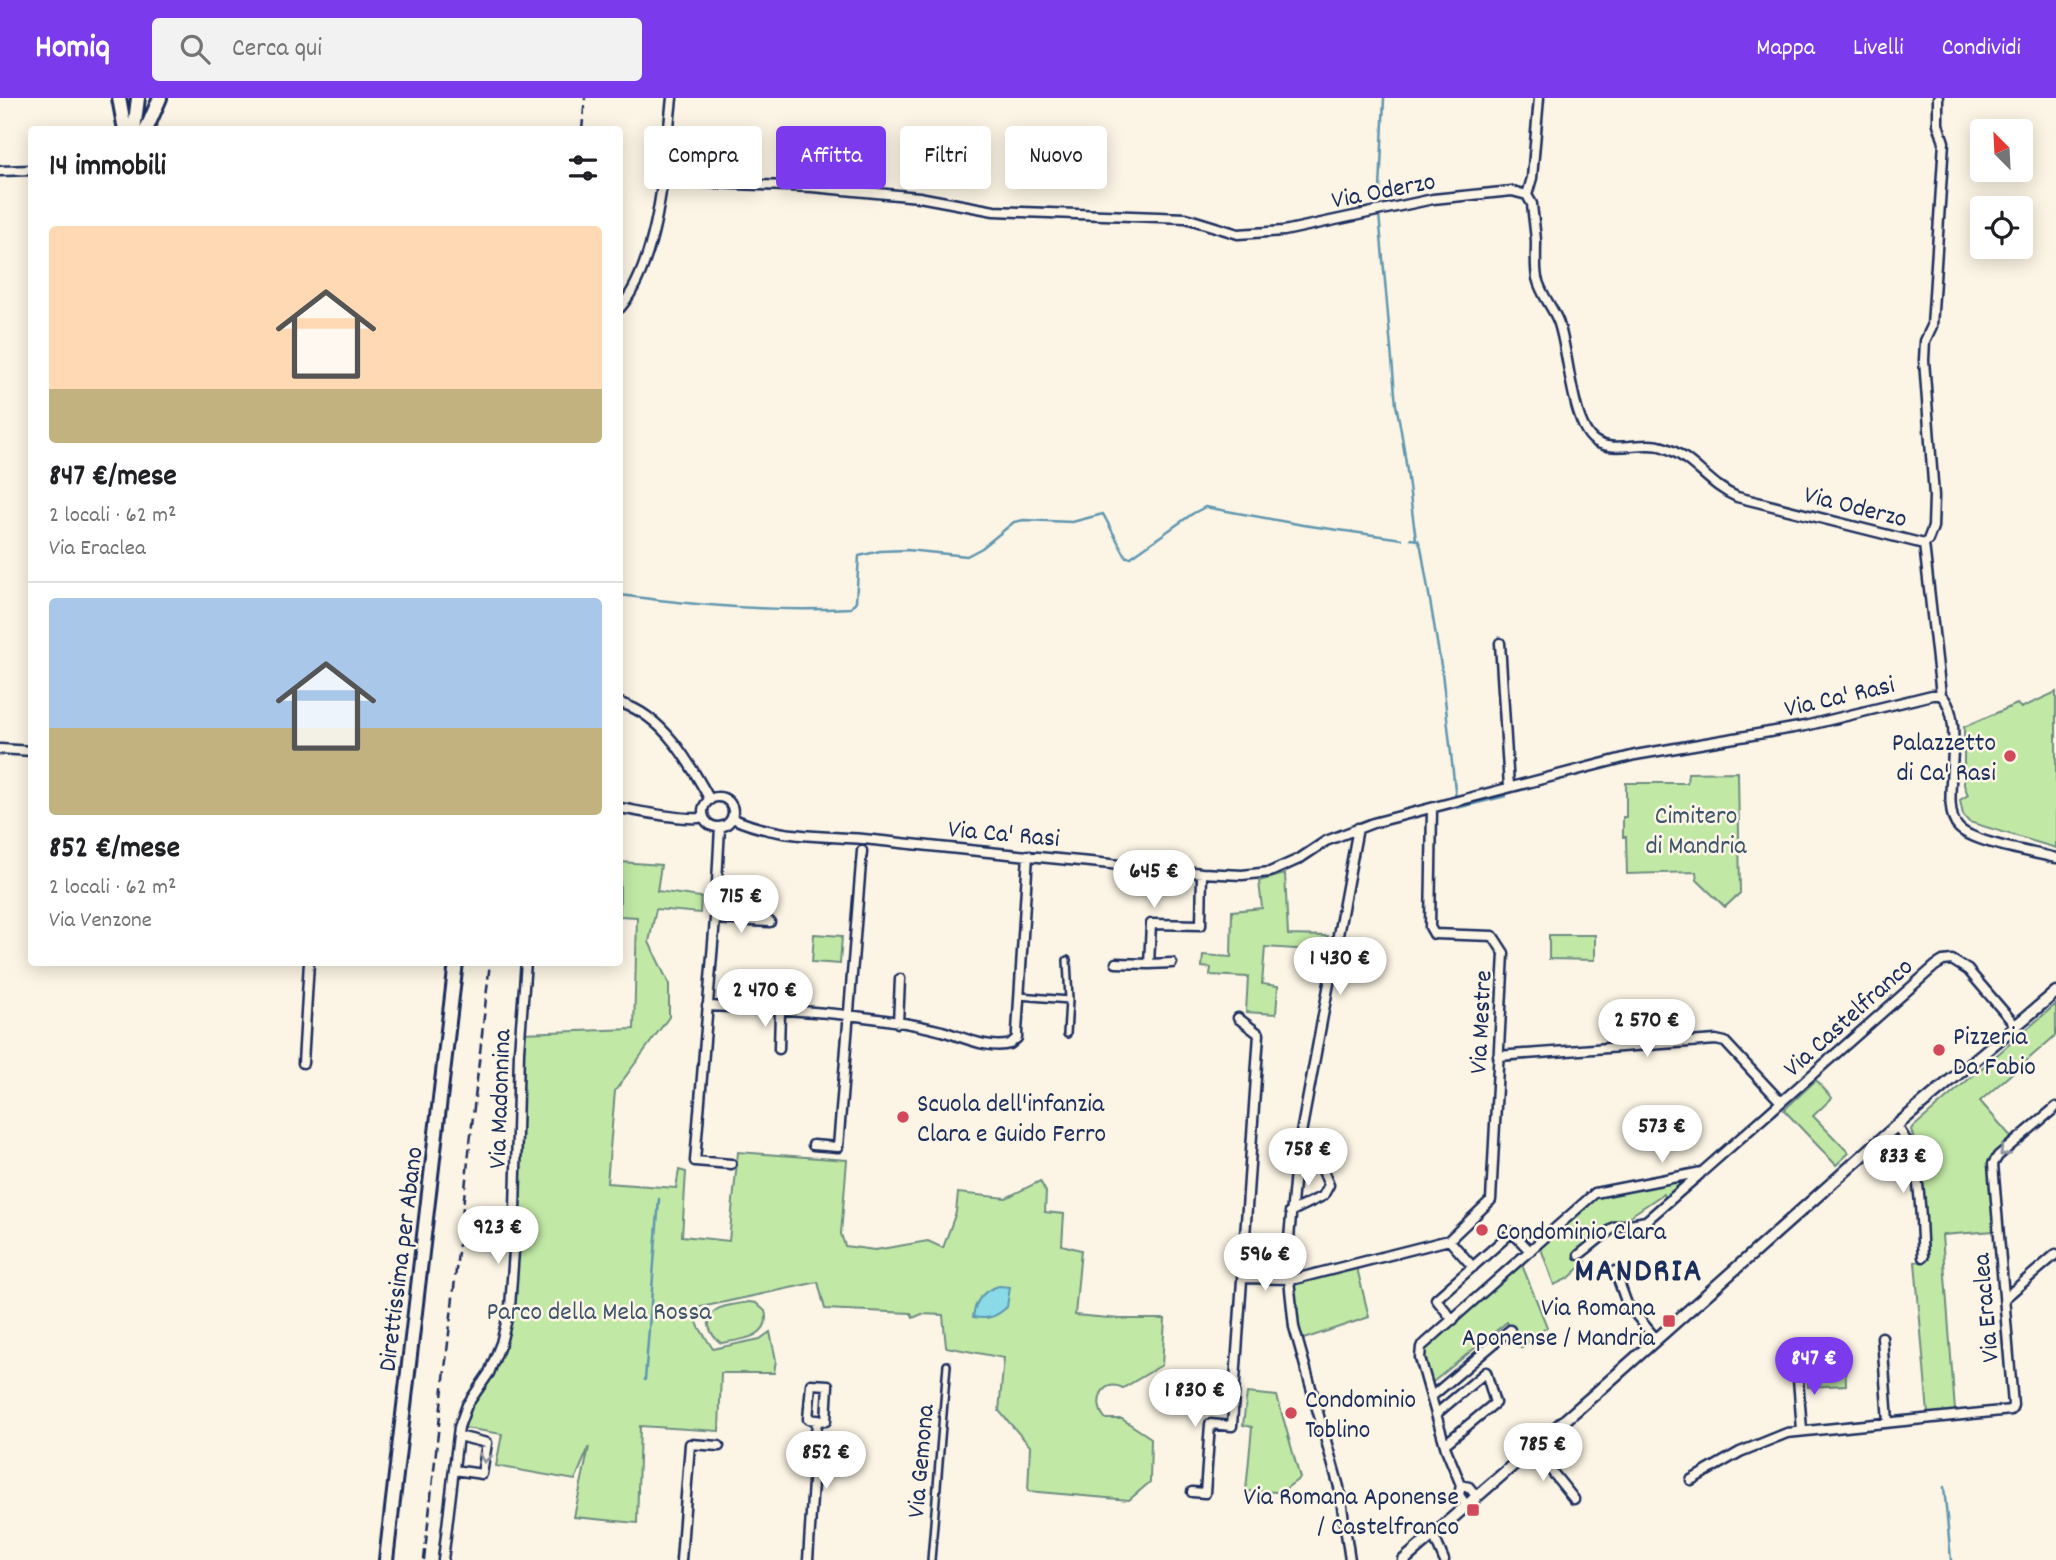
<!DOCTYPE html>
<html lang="it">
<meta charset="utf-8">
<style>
:root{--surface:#fff;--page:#f2f2f2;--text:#202124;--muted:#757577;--line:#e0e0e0;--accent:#7c3aed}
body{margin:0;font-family:Dekko,sans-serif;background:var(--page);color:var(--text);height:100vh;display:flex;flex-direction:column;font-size:26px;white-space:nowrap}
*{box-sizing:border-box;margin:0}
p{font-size:23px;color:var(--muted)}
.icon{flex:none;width:38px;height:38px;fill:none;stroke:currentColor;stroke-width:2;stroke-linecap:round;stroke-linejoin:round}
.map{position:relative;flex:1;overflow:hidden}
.side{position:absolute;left:28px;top:28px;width:595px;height:840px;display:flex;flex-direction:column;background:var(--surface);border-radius:7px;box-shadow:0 4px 18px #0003}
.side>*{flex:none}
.guide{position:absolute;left:644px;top:28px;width:665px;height:63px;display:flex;gap:14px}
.needle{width:46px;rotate:336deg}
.fabs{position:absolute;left:1970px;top:21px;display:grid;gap:14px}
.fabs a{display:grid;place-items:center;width:63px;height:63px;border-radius:7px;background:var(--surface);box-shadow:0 4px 18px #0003;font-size:35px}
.price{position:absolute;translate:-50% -60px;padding:0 16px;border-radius:24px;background:#fff;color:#222;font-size:23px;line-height:46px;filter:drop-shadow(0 2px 4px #0008)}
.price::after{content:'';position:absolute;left:50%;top:42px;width:21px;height:16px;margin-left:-10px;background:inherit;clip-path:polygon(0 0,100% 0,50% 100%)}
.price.selected{background:var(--accent);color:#fff}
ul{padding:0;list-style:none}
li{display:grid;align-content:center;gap:14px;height:371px;padding:0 21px}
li+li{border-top:2px solid var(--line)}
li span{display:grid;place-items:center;height:217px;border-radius:7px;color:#555}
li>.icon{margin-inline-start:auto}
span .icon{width:126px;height:126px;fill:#fffc;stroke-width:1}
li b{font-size:30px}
h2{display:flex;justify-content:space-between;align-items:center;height:84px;padding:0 21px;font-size:30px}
.chip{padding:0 24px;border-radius:7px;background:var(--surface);box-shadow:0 4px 18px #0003;font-size:24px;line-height:63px}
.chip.selected{background:var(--accent);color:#fff}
header{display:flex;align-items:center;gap:42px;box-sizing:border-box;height:98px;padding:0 35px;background:var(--accent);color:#fff}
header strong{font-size:33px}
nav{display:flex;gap:38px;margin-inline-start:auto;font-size:24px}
.search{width:490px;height:63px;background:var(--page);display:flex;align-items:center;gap:18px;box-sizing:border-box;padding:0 24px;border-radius:7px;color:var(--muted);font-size:26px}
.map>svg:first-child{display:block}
.green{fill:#c1e9a5;stroke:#6e8c82;stroke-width:2}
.water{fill:#8bdae7;stroke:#5e96b0;stroke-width:2}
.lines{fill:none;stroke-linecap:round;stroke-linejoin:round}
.stream{stroke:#5e96b0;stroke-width:2.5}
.pedestrian-casing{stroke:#1b2f5e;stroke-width:10}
.minor-casing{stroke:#1b2f5e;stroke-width:13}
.tertiary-casing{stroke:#1b2f5e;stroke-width:15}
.trunk-casing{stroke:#1b2f5e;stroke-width:18}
.pedestrian{stroke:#fcf5e5;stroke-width:5}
.minor{stroke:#fcf5e5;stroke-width:8}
.tertiary{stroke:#fcf5e5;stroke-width:10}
.trunk{stroke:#fcf5e5;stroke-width:12}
.rail{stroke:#1b2f5e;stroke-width:2.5;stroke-dasharray:10 5;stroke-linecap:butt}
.oneway{stroke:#8c92a2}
.poi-dot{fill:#d1495b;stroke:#fcf5e5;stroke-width:2.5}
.labels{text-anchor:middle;stroke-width:5;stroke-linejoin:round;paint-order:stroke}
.street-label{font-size:26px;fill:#1b2f5e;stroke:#fcf5e5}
.poi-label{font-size:26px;fill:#1b2f5e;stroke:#fcf5e5;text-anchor:start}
.park-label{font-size:26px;fill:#3c546c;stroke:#fcf5e5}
.district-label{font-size:33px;font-weight:bold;letter-spacing:2px;fill:#1b2f5e;stroke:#fcf5e5}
</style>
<header>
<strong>Homiq</strong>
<div class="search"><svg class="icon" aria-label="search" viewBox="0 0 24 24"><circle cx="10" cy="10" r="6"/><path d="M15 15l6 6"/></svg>Cerca qui</div>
<nav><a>Mappa</a><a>Livelli</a><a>Condividi</a></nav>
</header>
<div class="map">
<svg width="2056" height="1462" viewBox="0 0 2056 1462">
<rect width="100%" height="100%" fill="#fcf5e5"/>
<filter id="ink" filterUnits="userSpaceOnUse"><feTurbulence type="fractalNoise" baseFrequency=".0143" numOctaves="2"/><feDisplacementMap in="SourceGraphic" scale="14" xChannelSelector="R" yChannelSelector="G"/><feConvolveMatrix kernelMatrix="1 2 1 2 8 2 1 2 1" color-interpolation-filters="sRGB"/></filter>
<g filter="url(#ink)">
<path class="green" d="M2056,594V750L1969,724L1963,717L1960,702L1968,697L1964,687V629L2017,606L2021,610Z
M1738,674L1740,795L1725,809L1697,782L1696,774L1627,776L1626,739H1623V719H1626V685H1687L1688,675Z
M620,764L661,767L657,793L701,799L700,815L656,811L649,844L669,886V919L615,993L607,1085L676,1090L679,1072L686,1074L682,1138L729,1143L738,1054L847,1062L841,1136L845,1148L875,1152L928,1143L943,1150L956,1114L958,1095L1006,1100L1040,1083L1046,1094L1045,1114L1064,1116L1062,1147L1081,1152L1075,1217L1120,1221H1165L1162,1267L1123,1290C1101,1279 1092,1307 1106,1321H1122L1151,1340L1150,1384L1129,1402L1028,1393L1030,1348L999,1313L1004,1260L946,1249L943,1217L922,1216L913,1220L911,1215L825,1211L818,1184L692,1211L699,1229L713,1251L760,1241L770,1234L776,1262L774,1275H721L719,1333L640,1328L637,1425L574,1419L589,1349L575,1382L496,1368L502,1336L459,1329L489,1275L506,1224L515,1112L521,935L634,931L637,819L620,818Z
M1285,776L1288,837L1328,838L1326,853L1265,849L1262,886L1278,888L1276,916L1246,914L1248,879L1210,877L1211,870L1202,869L1203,857L1231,859L1232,813L1262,810L1259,783Z
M814,836L842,838L840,866L812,864Z
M1549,837H1595V862L1549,861Z
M2056,906V937L1980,1003L2013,1041L1990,1064L1989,1070L1994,1133L1942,1137L1955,1313L1928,1316L1915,1164L1929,1161L1920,1067L1911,1031Z
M1816,982L1832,1000L1813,1018L1849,1055L1836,1067L1784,1012Z
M1702,1074L1669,1103L1663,1096L1614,1129L1579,1157L1586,1164L1569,1180L1554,1187L1539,1145L1595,1095Z
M1520,1162L1547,1229L1521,1250L1507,1224L1428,1288L1421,1249Z
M1356,1166L1369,1219L1298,1243L1288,1181Z
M749,1204L756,1205L765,1213C772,1240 741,1242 721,1245C711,1238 702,1222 716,1212C723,1207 740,1206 749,1204Z
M1845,1262L1846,1287L1808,1289L1806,1265Z
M1247,1295L1277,1298L1300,1380L1281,1394L1246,1393L1252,1329L1243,1327Z"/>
<path class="water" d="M999,1188L1010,1189L1007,1209C996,1219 988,1222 973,1219C975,1203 983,1192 999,1188Z"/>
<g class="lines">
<path class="stream" d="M1384,0L1379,116L1396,307C1406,351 1409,396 1416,441
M1410,441L1418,442L1421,449L1442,574L1457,710L1506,698
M620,497C697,508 773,514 851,510L856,503L859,458L880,453L907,452L967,458L982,450L1014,424L1024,422L1072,424L1103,416L1126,459H1131L1192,416L1205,409L1303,427L1402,441
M645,1282L659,1101
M1944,1389L1951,1462"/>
<defs>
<path id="pedestrian" d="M1019,898L1069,902
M1067,936L1069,902L1067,862
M931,1462L947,1267"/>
<path id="minor" d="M0,73L32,72
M663,83L812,89L919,99L994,113L1186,120L1238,136L1284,133L1433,101L1512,93L1527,97L1532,106C1533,118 1535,130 1536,143C1536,155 1535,168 1537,180C1541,197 1552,208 1558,223C1569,251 1571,327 1595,343C1614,356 1643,342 1663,349C1694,359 1708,387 1737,399L1924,446L1941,597
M1527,97L1532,80L1539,0
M620,210C660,163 665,61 672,0
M1924,446L1928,442L1933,429L1934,398L1924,262L1925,243L1932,228L1944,44L1938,26V0
M1500,545L1509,689
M1941,597C1970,624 1936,709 1959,730C1974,745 2033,754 2056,760
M620,605C663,617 690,665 710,702
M0,651L32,653
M703 714a15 15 0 1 1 30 0a15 15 0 1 1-30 0Z
M620,710C638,713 690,724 704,719
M732,720C777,741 824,737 873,742C982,754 1092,764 1202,775L1242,777L1270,774L1299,761L1326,743L1373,725L1635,657L1805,628L1932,597H1941
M720,729L715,821L695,1063L731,1066
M715,821L770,824
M1116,865L1149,866L1151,826L1201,827L1202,775
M1149,866L1172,865
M707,908C780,911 871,915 942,933C963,939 989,952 1010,946L1017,940V934L1028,757
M898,925L900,881
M779,951L780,913
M1498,958L1716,942L1725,944L1781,1004
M303,965L309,864
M1896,1028C1923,1056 1920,1122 1923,1159
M813,1047L838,1049L862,753
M1290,1114L1323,1098L1329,1087L1320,1066L1313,1063L1296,1062
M1449,1142L1473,1169
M1579,1157L1614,1129L1646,1123L1700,1076
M1615,1173L1627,1206L1656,1241
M1242,1180L1295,1181L1449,1142L1491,1102L1504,855L1493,838L1434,836L1430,829L1432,711
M2005,1200L2056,1156
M1453,1222L1436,1201L1512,1134L1530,1153
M1882,1239L1888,1324
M1797,1268L1802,1332
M811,1286L828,1287L826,1323L808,1321Z
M1431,1299L1510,1232
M1436,1316L1486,1274L1495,1305L1445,1346
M1533,1350L1574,1401
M454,1372L482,1376L487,1345L458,1338
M1691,1382L1740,1354L1787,1335L2011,1312L2013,1307L1993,1066L1998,1058L2056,1009
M1461,1387L1469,1389L1477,1399
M1192,1394L1205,1395L1210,1326L1232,1328L1233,1312L1259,936L1238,920
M1467,1408L1459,1397L1461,1387L1446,1351L1420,1260L1421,1249L1595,1095L1702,1074L1935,868L1943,863L1952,862L1968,872L2016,928
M1433,1436L1444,1462
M443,1462L459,1329L467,1307L489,1275L501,1245L510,1209L514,1153L519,953L526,864
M681,1462L690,1346L719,1348
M808,1462L817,1322
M1350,1462L1339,1389L1294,1229L1287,1163L1296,1062L1358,730"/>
<path id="tertiary" d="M1404,1462L1596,1295L1896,1028L2056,894"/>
<path id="trunk" d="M119,0L125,32
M134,32L138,0
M146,32L160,0
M386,1462L456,864"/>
</defs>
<use href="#pedestrian" class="pedestrian-casing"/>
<use href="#minor" class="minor-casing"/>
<use href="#tertiary" class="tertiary-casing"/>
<use href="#trunk" class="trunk-casing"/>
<use href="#pedestrian" class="pedestrian"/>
<use href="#minor" class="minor"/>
<use href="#tertiary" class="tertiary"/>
<use href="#trunk" class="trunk"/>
<path class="rail" d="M582,32L585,0
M424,1462L490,864"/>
</g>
<defs><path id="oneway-chevron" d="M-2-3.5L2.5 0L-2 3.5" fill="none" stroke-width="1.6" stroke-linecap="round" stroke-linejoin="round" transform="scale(1.75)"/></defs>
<g class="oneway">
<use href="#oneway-chevron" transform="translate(2004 1054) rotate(137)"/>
<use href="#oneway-chevron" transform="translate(485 1360) rotate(100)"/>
</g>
</g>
<g class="poi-dot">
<circle cx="2010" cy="658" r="7"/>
<circle cx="1939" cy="952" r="7"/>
<circle cx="903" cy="1019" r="7"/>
<circle cx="1482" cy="1132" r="7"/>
<rect x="1662" y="1216" width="14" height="14" rx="3.5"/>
<circle cx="1291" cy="1315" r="7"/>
<rect x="1466" y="1405" width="14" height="14" rx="3.5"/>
</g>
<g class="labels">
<g class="street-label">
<text transform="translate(1383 91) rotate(-11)" y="9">Via Oderzo</text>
<text transform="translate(1856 407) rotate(14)" y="9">Via Oderzo</text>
<text transform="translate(1839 597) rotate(-13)" y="9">Via Ca' Rasi</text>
<text transform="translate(1004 734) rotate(5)" y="9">Via Ca' Rasi</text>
<text transform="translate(1847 918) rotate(-42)" y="9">Via Castelfranco</text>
<text transform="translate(1479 924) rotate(-87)" y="9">Via Mestre</text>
<text transform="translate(498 1001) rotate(-88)" y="9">Via Madonnina</text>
<text transform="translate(399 1161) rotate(-83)" y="9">Direttissima per Abano</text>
<text transform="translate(1984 1210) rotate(-95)" y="9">Via Eraclea</text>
<text transform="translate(919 1363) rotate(-85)" y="9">Via Gemona</text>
</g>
<g class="poi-label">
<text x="1996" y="652" text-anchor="end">Palazzetto<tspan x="1996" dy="30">di Ca' Rasi</tspan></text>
<text x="1953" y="946">Pizzeria<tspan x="1953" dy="30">Da Fabio</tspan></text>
<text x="917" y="1013">Scuola dell'infanzia<tspan x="917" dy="30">Clara e Guido Ferro</tspan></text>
<text x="1496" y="1141">Condominio Clara</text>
<text x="1655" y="1217" text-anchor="end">Via Romana<tspan x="1655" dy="30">Aponense / Mandria</tspan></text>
<text x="1305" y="1309">Condominio<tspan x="1305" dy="30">Toblino</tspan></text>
<text x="1459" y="1406" text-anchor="end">Via Romana Aponense<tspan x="1459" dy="30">/ Castelfranco</tspan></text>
</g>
<g class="park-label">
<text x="1696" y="725">Cimitero<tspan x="1696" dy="30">di Mandria</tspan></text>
<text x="599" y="1221">Parco della Mela Rossa</text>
</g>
<g class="district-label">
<text x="1639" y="1182">MANDRIA</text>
</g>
</g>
</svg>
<div class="fabs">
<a><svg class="needle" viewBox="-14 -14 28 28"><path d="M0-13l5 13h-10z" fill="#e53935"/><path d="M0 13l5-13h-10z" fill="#757577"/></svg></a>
<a><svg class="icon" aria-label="locate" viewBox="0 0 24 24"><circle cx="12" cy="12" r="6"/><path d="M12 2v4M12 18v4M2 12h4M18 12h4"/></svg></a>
</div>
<b class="price" style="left:1154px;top:812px">645 €</b>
<b class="price" style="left:741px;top:837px">715 €</b>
<b class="price" style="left:1340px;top:899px">1 430 €</b>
<b class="price" style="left:765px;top:931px">2 470 €</b>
<b class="price" style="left:1647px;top:961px">2 570 €</b>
<b class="price" style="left:1662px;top:1067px">573 €</b>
<b class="price" style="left:1308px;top:1090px">758 €</b>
<b class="price" style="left:1903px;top:1097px">833 €</b>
<b class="price" style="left:498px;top:1168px">923 €</b>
<b class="price" style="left:1265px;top:1195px">596 €</b>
<b class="price selected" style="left:1814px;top:1299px">847 €</b>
<b class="price" style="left:1195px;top:1331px">1 830 €</b>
<b class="price" style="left:1543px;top:1385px">785 €</b>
<b class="price" style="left:826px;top:1393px">852 €</b>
<div class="guide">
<a class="chip">Compra</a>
<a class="chip selected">Affitta</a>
<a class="chip">Filtri</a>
<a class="chip">Nuovo</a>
</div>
<section class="side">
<h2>14 immobili<svg class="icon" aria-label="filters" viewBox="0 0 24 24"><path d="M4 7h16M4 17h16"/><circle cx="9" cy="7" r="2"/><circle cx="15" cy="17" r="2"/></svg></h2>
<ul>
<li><span style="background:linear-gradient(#ffd9b3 75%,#c2b280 0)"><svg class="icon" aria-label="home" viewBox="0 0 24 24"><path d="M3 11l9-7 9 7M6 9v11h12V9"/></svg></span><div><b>847 €/mese</b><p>2 locali · 62 m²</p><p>Via Eraclea</p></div></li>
<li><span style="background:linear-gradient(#a9c7e8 60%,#c2b280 0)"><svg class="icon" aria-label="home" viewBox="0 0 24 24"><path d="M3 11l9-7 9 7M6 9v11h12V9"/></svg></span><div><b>852 €/mese</b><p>2 locali · 62 m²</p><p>Via Venzone</p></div></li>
</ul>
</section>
</div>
